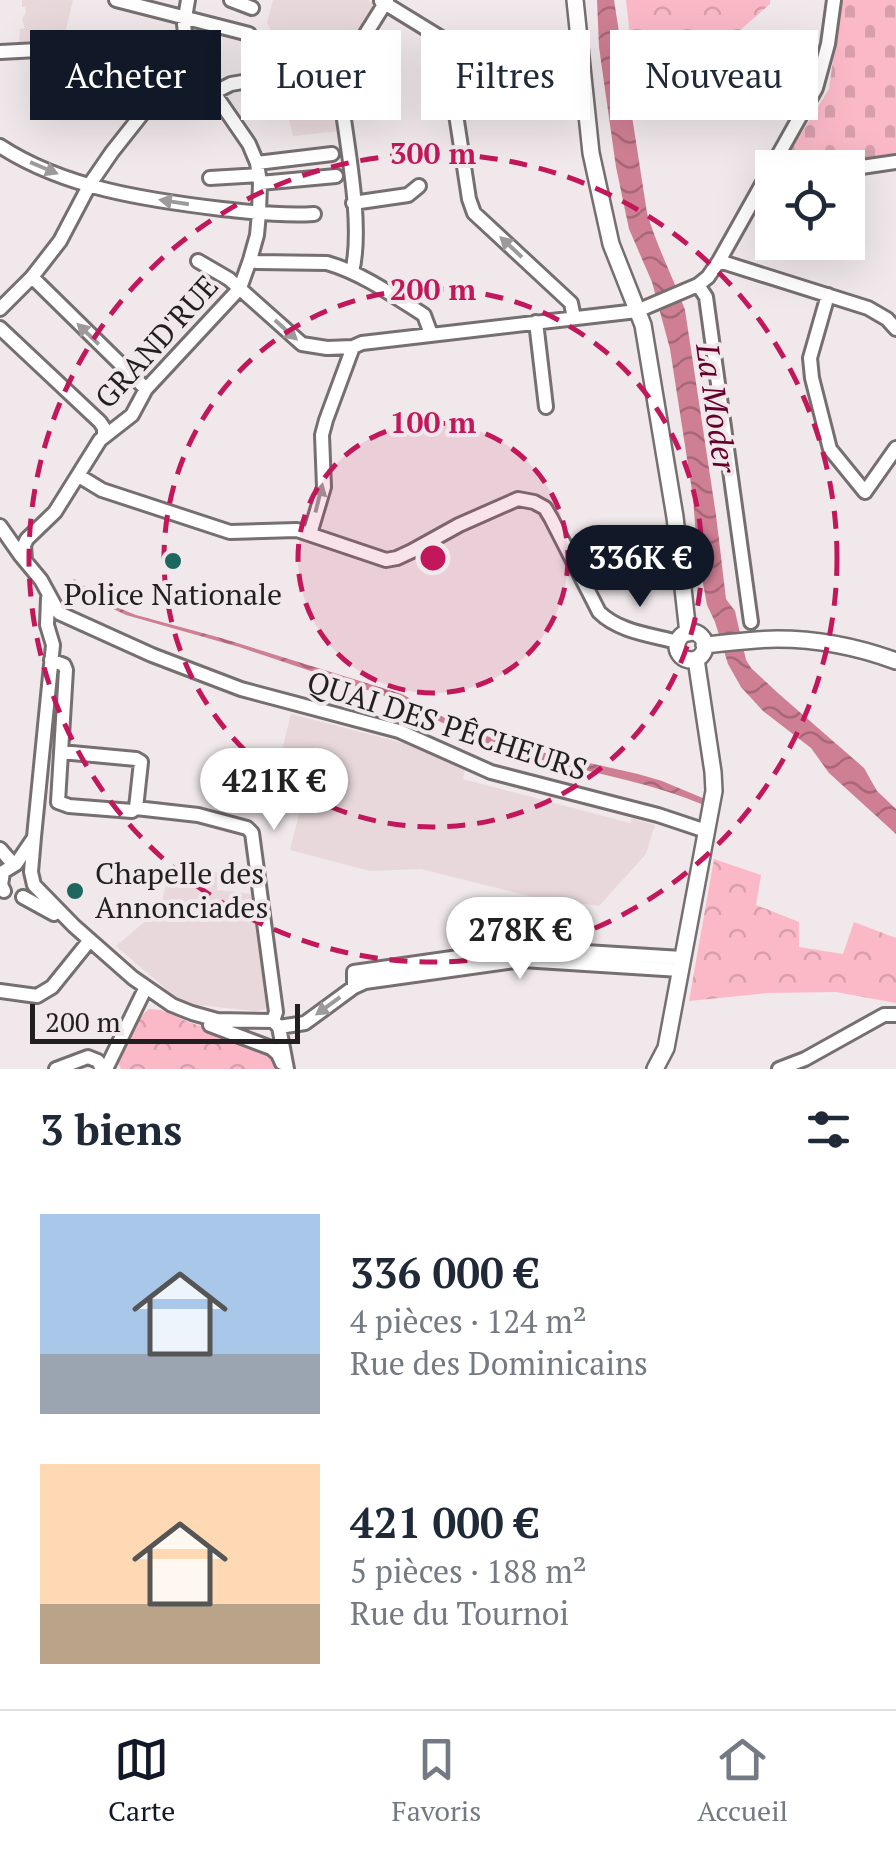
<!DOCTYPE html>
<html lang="fr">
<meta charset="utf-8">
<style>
:root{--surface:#fff;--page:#f2f2f3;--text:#1f2937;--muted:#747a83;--line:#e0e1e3;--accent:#111827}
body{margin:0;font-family:"PT Serif",serif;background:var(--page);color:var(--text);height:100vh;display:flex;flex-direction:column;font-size:38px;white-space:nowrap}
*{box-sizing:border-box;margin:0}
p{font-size:32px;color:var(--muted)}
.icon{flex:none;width:55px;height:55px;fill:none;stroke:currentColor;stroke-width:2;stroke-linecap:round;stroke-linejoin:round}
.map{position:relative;height:1069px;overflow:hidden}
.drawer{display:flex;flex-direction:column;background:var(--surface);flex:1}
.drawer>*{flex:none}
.banner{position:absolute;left:30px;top:30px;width:838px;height:90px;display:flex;gap:20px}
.fabs{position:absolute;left:755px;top:150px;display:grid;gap:20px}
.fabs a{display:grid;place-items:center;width:110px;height:110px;border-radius:0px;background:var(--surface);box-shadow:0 10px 40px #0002;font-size:50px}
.scale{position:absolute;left:30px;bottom:25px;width:270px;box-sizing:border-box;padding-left:10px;border:5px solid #221f20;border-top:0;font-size:28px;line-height:35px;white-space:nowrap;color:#221f20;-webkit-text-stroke:8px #f0e8ea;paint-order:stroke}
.price{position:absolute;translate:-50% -85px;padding:0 22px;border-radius:35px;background:#fff;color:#222;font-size:32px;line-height:65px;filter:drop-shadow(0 2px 5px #0008)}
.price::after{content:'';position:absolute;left:50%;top:60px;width:30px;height:22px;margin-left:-15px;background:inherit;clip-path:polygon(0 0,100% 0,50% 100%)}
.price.on{background:var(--accent);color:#fff}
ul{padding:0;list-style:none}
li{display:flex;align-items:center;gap:30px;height:250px;padding:0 40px}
li span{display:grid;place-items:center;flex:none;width:280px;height:200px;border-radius:0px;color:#555}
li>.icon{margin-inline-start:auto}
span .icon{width:120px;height:120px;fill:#fffc;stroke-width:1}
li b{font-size:42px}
h2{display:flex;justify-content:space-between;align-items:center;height:120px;padding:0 40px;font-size:42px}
.tag{padding:0 35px;border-radius:0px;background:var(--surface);box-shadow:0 10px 40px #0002;font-size:35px;line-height:90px}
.tag.on{background:var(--accent);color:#fff}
.tabs{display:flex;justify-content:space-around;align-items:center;height:140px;border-top:2px solid var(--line);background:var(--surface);font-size:28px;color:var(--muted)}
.tabs a{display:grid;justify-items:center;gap:5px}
.tabs .on{color:var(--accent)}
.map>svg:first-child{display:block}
.built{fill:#e8d8db}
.forest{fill:url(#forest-crowns)}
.cemetery{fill:url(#cemetery-stones)}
.water{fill:url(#water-waves)}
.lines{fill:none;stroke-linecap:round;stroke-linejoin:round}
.minor-casing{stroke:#766f70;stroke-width:18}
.major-casing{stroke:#766f70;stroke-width:20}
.minor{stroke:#fff;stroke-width:12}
.major{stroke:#fff;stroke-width:15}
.oneway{fill:#9c9a9b}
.ring{fill:none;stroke:#c2185b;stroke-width:5;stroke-dasharray:18 12}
.poi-dot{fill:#1d675e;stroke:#f0e8ea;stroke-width:4}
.labels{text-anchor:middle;stroke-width:8;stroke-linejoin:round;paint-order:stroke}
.street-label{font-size:30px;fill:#221f20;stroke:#f0e8ea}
.poi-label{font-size:30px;fill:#221f20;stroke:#f0e8ea}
.water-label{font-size:32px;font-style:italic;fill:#65002d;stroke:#f0e8ea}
.centre{fill:#c2185b;stroke:#f0e8ea;stroke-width:5}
.ring-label{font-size:30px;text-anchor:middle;font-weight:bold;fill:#c2185b;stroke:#f0e8ea;stroke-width:8;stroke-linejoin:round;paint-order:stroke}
</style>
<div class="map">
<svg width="896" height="1069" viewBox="0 0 896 1069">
<defs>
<pattern id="forest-crowns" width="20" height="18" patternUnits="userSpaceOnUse" patternTransform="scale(2.5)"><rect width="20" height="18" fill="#fbb9c8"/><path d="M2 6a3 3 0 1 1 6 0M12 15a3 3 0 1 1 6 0" fill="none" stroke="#d79fac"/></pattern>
<pattern id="cemetery-stones" width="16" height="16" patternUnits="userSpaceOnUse" patternTransform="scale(2.5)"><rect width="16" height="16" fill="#fbb9c8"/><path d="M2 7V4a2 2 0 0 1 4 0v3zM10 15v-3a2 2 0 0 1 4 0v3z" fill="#d79fac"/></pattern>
<pattern id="water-waves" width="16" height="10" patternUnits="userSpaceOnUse" patternTransform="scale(2.5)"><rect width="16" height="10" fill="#cf7f93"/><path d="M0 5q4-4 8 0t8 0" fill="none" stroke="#a86778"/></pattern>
</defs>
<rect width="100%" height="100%" fill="#f0e8ea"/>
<path class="built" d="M22,0H73L66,29L67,42L19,45L20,29L25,28L22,19L26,12L25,7H22Z
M273,0H368L373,3L374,12L335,76L341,131L293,136L286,107L277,40L267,23Z
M291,714L411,745L465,768L463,779L630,823L632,818L655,825L646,854L599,906L529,896L421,869L370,871L290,850L311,767L280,758Z
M203,871L217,872V890L252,894L267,1009L255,1011L198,1005L182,1000L173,995L116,946L161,908L168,872Z"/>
<path class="forest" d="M626,0H770V4L656,104L636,90Z
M714,859L761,875L756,905L799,922V947L843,954L854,922L896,938V1003L836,992L768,993L689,1001Z
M149,1009L161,1010L188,1022L249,1041L275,1058L279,1069H121C120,1066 118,1064 118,1061C120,1048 139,1016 149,1009Z"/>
<path class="cemetery" d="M841,0H896V155L855,162L788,163L786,158L829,89Z"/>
<path class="water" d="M597,0H614L647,213C657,247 673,277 685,310L716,515L726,599L735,611L746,660L751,668L779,694L864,768L877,791L896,809V834L829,773L811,748L763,711L741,687L728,664L715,622L707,605L697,551L693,497L670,349L652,282L629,229L616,167L599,47Z
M74,579L111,605L136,615L221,638L402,694L456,724L510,745L638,774L662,781L705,799L704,805C637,777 572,771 504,749C462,736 426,712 385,696L239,647L126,615L105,605L70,584Z"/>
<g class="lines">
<defs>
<path id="minor" d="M116,0L249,34
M231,0L252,8
M381,1L526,90L543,92L583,89
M0,52L76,48H139L186,42
M476,58L458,84L453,95L469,199L474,213L571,303L574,318
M213,93L231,84L265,78
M0,146C64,188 147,200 222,209C252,212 283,216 314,214
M257,163L332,154
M848,169L896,162
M210,178L259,175
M260,183L336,176
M353,203L408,195L419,186
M250,260L257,262L327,263C362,273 394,296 424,315L431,334
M198,261L229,279L302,344L327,348L353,347L362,343L637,311L698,285L708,277L719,261L816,88L828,44L834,0
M719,261L868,308L887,319L896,329
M352,272C364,223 345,136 339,83L342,72L387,0
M32,277L146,389
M698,285L706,297L751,622
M828,295L810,358L812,378L830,449L865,492L896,448
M0,309L32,277L60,241L90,184L112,152L169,80L183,66L192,61
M536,322L546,407
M0,328L100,422L104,428V435
M79,476L102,490L230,532L297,530L386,560L397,558L412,551L459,525L518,499L534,502L545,508L551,518L599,612C619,632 652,635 677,642
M0,526L21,556L41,580L59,613L152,655L241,689L399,731L491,772L658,815L706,831
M310,534L324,487L322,435L326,420L353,347
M25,560L24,545L27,539L55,512L100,440L132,415L146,389L240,288L250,260L257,235L259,213L260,183L257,163L249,144L192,61L186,42L184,24L188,0
M48,598L47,625L53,645L34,837L31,872L34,885L74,926L133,978L172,1005L192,1013L217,1020L273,1021L279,1027L287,1069
M51,660L64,665L66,670L58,802L69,806L132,811L136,808L198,815L247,828L252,833L276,1012L273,1021
M61,752L136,759L141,762L136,808
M0,849L14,865
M4,891L1,885L3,872L16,864L33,839
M23,897L54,914
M354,987L365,982L522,960L680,970
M0,991L37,996L52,987L90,940
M210,1025L271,1048L278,1054L282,1063
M279,1027L305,1023L354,987V972L521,948L682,958
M56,1069L88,1057L98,1061L102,1069
M106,1069L146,987
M779,1069L805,1059L884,1015H896"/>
<path id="major" d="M575,0L591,153L611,244L643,325L675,517L688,633
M677 646a14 14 0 1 1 28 0a14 14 0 1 1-28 0Z
M704,645C728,643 753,639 777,639C817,639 858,647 896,661
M655,1069L666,1048L714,791L713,772L696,659"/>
</defs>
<use href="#minor" class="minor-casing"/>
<use href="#major" class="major-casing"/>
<use href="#minor" class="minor"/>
<use href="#major" class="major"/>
</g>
<defs><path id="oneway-solid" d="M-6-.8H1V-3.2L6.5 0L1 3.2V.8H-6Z" transform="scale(2.5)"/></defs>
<g class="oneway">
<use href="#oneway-solid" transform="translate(44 168) rotate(23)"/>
<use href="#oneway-solid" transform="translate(174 202) rotate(-171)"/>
<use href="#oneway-solid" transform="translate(511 247) rotate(-137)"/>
<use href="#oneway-solid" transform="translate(286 330) rotate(42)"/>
<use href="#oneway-solid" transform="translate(88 334) rotate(-136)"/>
<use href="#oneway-solid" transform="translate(319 498) rotate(-76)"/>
<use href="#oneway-solid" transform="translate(328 1006) rotate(144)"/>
</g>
<circle cx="433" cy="558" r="135" fill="#c2185b" fill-opacity=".12"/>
<g class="ring">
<circle cx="433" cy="558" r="135"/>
<circle cx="433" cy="558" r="269"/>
<circle cx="433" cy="558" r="404"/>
</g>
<g class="poi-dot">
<circle cx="173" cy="561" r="10"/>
<circle cx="75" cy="891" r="10"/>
</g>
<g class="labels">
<g class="street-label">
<text transform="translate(157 342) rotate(-48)" y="10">GRAND'RUE</text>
<text transform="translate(447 726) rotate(18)" y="10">QUAI DES PÊCHEURS</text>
</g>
<g class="poi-label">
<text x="173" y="605">Police Nationale</text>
<text x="95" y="884" text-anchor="start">Chapelle des<tspan x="95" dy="34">Annonciades</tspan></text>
</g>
<g class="water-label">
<text transform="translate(716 408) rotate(82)" y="11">La Moder</text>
</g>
</g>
<circle cx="433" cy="558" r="15" class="centre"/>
<g class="ring-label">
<text x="433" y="164">300 m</text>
<text x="433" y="300">200 m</text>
<text x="433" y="433">100 m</text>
</g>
</svg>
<div class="fabs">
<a><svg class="icon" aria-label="locate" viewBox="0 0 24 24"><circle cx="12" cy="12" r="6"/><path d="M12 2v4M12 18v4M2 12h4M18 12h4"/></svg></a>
</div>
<div class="scale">200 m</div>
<b class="price on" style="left:640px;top:610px">336K €</b>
<b class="price" style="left:274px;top:833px">421K €</b>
<b class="price" style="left:520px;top:982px">278K €</b>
<div class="banner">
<a class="tag on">Acheter</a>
<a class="tag">Louer</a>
<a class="tag">Filtres</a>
<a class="tag">Nouveau</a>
</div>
</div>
<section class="drawer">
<h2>3 biens<svg class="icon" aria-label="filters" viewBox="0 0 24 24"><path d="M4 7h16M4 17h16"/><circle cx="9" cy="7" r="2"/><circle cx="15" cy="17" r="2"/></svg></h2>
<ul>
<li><span style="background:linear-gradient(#a9c7e8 70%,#9aa5b1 0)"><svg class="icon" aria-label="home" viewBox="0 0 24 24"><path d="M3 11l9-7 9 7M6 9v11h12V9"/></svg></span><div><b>336 000 €</b><p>4 pièces · 124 m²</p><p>Rue des Dominicains</p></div></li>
<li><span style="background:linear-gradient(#ffd9b3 70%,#b9a48a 0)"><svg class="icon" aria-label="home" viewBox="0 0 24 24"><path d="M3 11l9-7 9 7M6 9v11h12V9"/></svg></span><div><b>421 000 €</b><p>5 pièces · 188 m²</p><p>Rue du Tournoi</p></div></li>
</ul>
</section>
<nav class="tabs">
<a class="on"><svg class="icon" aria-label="map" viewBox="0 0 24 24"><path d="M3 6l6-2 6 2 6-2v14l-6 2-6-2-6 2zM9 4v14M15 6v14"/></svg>Carte</a>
<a><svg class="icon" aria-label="saved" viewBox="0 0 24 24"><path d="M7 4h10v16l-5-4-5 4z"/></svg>Favoris</a>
<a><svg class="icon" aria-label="home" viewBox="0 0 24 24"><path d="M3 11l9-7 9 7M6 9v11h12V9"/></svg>Accueil</a>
</nav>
